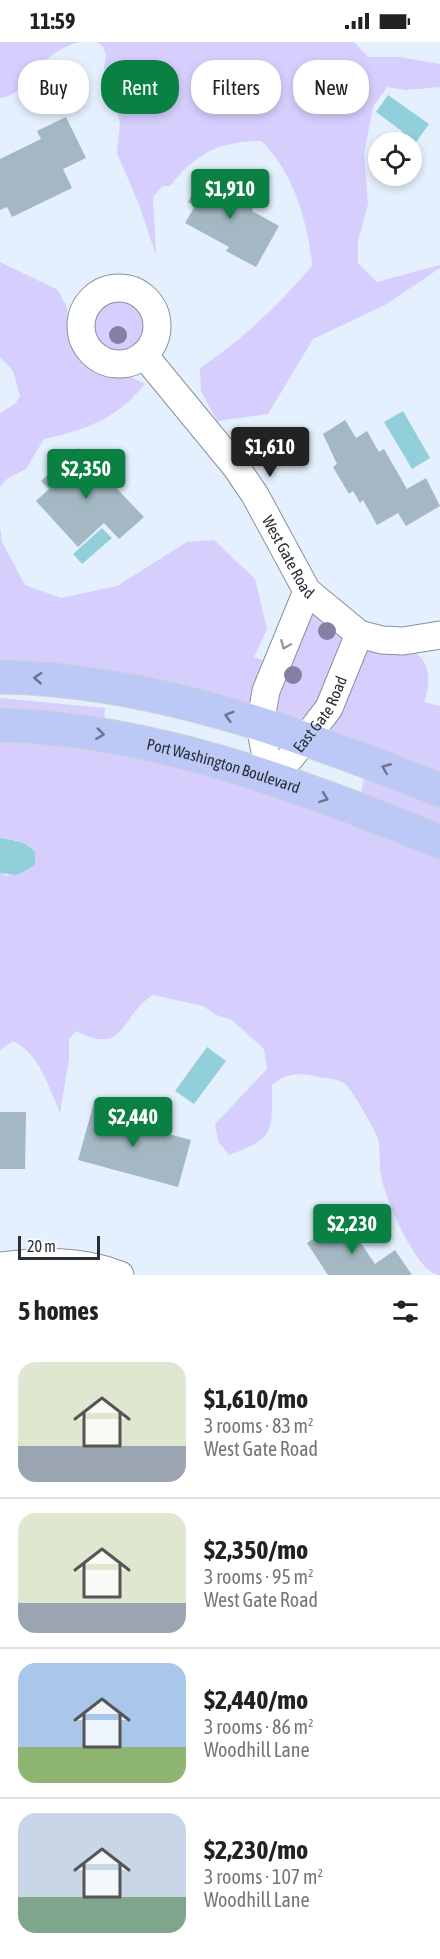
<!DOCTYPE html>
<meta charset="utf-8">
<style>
:root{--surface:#fff;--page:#f6f6f6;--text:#222;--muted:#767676;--line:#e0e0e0;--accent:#0b8043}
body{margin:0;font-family:"Asap Condensed",sans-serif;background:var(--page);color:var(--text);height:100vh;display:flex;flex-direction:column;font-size:22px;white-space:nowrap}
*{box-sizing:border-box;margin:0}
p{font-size:20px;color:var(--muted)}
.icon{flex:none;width:33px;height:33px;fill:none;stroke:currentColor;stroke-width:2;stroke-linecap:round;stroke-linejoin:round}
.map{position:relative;height:1233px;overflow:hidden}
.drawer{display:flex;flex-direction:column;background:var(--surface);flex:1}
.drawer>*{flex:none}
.top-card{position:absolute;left:18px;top:18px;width:405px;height:54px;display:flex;gap:12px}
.tools{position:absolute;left:368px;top:90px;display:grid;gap:12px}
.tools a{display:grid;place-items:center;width:54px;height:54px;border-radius:50%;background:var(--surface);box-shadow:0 3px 9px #0003;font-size:30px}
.scale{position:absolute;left:18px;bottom:15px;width:82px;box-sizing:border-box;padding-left:6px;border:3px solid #2a2f36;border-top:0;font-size:16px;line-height:21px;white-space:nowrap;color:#2a2f36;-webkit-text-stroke:4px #fcfcfc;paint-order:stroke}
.price{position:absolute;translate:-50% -51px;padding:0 14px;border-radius:6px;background:var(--accent);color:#fff;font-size:20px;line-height:39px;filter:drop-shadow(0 2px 3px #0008)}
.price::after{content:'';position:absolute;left:50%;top:36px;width:18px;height:14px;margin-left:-9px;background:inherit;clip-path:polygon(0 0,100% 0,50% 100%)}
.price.on{background:#222;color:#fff}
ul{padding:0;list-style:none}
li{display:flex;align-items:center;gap:18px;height:150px;padding:0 18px}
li+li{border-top:2px solid var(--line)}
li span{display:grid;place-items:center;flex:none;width:168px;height:120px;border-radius:18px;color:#555}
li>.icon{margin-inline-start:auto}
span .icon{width:72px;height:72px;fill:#fffc;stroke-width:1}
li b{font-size:26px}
h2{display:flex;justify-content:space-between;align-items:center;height:72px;padding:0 18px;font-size:26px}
.tag{padding:0 21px;border-radius:24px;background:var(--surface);box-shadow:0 3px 9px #0003;font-size:21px;line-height:54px}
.tag.on{background:var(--accent);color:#fff}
.status{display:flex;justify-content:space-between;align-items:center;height:42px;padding:0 30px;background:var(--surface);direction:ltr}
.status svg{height:16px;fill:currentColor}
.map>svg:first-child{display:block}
.green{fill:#d6cefd}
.water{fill:#91d0da}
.building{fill:#a3b8c3}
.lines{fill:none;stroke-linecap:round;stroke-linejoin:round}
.street-casing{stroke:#8492a1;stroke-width:29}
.primary-casing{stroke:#d0d1d3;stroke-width:35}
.street{stroke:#fff;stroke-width:27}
.primary{stroke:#bcc8f6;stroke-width:33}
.tree{fill:#8380a4}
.oneway{stroke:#94979a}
.oneway2{stroke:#6c748c}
.labels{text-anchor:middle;stroke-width:6;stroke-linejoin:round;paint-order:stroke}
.street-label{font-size:16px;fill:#2a2f36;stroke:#fcfcfc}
</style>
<div class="status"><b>11:59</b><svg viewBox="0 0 49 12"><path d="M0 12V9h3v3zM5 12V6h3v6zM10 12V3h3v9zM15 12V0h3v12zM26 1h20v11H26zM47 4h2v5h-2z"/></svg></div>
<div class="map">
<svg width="440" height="1233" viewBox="0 0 440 1233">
<rect width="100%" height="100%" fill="#e4f0fd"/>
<path class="green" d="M0,0H80C65,3 47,15 36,27C23,41 22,52 0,56Z
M97,0H354L368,15H400L440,22V45L406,48L387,45L373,65L364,112L368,162L358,199V221L377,240L440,223V226L385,263L313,297L268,372L217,379L201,349L200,326C243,297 279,263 312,224C309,182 292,127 261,99C220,99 195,112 170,144H162L153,155L156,213L138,160L117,111L120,81L104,26L106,13L103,4Z
M0,220L58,248L67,266L68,296L96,327L127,333L145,342C116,377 88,387 44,397L26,427L7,437L0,445V371L15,362L20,354L13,329L0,315Z
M81 284a38 38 0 1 1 76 0a38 38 0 1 1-76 0Z
M0,485L2,500L25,543L61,556L117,544L187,500L214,498L255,537L267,587L254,615L276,623L307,549L365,606C377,606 393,603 404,606C431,612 432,640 424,660L440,664V747L349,711L0,635Z
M0,656L105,666L104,678L0,672Z
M0,686L43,687L440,800V1233C417,1233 384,1154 381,1133C379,1122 381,1108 378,1097C376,1089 351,1046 345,1042C339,1037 326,1036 319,1035C301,1030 285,1031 272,1043C272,1089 276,1096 229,1113L218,1099L215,1082L267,1027L264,1007L232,978L216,973L203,964L153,953C119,974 127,1015 76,989L69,997V1017L60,1071C49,1045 39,1011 13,999L0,1008V831L8,834L31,805L16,798L0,796Z
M364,737L379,740L440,763V782L361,751Z"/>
<path class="water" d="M388,53L429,82L411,107V100H401L403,90L376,70Z
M403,369L430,416L412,427L384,380Z
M102,486L112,496L82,522L73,512Z
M0,796C14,798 26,799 35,810V823L17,833L0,831Z
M207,1005L226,1019L194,1062L175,1049Z"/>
<path class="building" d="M66,75L86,116L63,127L72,146L12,175L7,165L0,168V117L41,97L37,89Z
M205,128L231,142L227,149L254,164L252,169L279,184L256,225L226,209L229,205L185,181L195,164L188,160Z
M345,378L356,396L367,389L379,410L384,407L407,447L426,436L440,464L406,484L398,471L377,483L363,458L360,461L353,449L349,452L333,425L337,422L323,392Z
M78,406L144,475L119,497L104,481L78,505L36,459L49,447L41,439Z
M95,1057L115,1063L112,1077L191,1098L178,1145L78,1118Z
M0,1070H26L25,1127H0Z
M344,1176L375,1222L395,1208L412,1233H328L307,1201Z"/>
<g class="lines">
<defs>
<g id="street">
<circle cx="119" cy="284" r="38"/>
<path id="s1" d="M144,313L236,425L255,453L307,549L359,592L382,598L403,599L440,593"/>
<path d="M270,736L260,683L266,649L307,549"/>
<path id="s2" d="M270,736L291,715L329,666L359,592"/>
<path d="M0,1224C41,1219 81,1217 120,1233"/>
</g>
<g id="primary">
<path d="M0,635C152,637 300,692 440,748"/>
<path id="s3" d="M0,683C154,687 299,743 440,800"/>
</g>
</defs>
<use href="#street" class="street-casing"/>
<use href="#primary" class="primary-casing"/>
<use href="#street" class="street"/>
<use href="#primary" class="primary"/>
</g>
<g class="tree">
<circle cx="118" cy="293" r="9"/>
<circle cx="327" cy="589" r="9"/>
<circle cx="293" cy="633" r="9"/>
</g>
<defs><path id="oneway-chevron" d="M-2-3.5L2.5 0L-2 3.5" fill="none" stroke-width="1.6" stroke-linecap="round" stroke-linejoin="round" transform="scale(1.5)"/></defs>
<use class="oneway" href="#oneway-chevron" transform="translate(285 603) rotate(113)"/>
<g class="oneway2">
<use href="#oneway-chevron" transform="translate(38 636) rotate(-176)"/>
<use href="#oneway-chevron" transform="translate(229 674) rotate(-164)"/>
<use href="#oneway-chevron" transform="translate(100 692) rotate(7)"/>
<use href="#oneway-chevron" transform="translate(386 726) rotate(-158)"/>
<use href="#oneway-chevron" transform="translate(324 756) rotate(20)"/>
</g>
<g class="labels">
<g class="street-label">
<text dy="6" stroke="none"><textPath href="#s1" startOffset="249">West Gate Road</textPath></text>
<text dy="6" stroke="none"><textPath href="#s2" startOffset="82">East Gate Road</textPath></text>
<text dy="6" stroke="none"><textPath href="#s3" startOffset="228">Port Washington Boulevard</textPath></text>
</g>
</g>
</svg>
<div class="tools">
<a><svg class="icon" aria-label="locate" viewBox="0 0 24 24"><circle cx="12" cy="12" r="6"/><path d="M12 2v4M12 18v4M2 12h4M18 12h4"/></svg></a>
</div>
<div class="scale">20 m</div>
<b class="price" style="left:230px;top:178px">$1,910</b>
<b class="price on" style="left:270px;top:436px">$1,610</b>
<b class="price" style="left:86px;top:458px">$2,350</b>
<b class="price" style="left:133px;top:1106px">$2,440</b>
<b class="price" style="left:352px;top:1213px">$2,230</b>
<div class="top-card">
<a class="tag">Buy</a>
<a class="tag on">Rent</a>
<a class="tag">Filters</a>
<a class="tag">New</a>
</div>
</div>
<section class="drawer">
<h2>5 homes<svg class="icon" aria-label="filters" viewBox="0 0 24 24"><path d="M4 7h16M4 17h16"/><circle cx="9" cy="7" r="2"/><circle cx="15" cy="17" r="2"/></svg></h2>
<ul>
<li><span style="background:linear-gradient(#dfe7d0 70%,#9aa5b1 0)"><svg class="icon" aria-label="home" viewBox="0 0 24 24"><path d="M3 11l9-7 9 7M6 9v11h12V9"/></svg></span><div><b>$1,610/mo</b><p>3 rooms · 83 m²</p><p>West Gate Road</p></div></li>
<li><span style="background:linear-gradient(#dfe7d0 75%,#9aa5b1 0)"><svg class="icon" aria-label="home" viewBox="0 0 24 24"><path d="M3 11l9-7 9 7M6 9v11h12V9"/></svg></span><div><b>$2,350/mo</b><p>3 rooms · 95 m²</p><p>West Gate Road</p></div></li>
<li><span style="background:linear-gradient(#a9c7e8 70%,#8fb573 0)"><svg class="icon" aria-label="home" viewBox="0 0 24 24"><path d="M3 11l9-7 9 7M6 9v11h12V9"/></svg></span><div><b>$2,440/mo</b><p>3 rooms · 86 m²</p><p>Woodhill Lane</p></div></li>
<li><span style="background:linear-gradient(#c9d6e8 70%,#7fa58c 0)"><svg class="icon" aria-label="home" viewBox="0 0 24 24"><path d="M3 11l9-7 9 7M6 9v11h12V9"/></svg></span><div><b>$2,230/mo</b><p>3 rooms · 107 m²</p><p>Woodhill Lane</p></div></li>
</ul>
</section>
